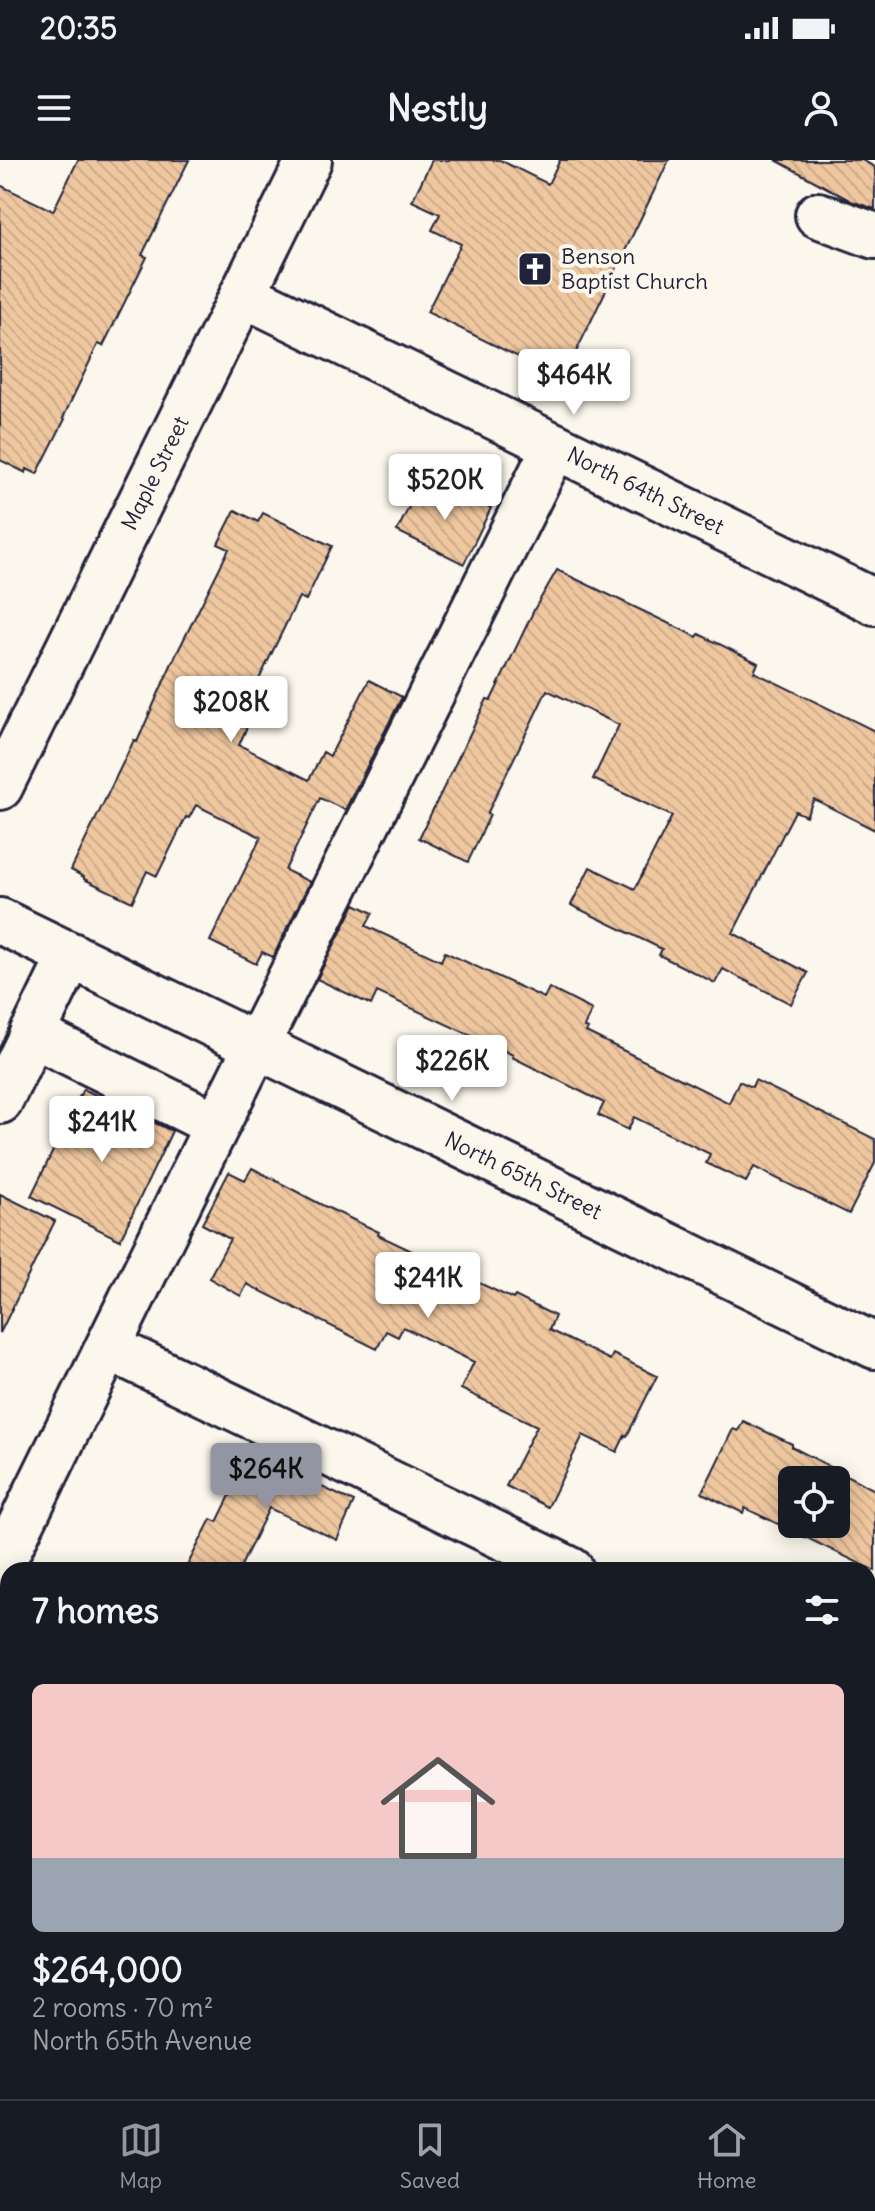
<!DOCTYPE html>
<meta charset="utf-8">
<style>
:root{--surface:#171b24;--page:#20242c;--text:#f1f3f6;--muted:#9ea1a6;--line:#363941;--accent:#9495a2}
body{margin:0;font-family:Delius,sans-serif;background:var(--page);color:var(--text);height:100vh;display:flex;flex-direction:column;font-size:30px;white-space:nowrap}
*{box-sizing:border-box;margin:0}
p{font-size:26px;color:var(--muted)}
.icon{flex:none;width:44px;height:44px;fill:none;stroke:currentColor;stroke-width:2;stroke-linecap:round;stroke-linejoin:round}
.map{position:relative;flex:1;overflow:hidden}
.panel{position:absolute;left:0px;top:1402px;width:876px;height:538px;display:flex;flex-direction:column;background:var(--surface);border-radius:24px 24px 0 0;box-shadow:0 4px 20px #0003}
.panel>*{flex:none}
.controls{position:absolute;left:778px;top:1306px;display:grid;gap:16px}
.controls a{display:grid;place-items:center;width:72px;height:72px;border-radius:12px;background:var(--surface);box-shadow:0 4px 20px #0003;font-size:40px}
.price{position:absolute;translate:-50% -68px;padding:0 18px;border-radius:8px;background:#fff;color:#222;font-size:26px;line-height:52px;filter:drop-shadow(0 2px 4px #0008)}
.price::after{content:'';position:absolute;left:50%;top:48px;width:24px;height:18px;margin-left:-12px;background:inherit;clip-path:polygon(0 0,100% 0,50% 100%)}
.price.selected{background:var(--accent);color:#111}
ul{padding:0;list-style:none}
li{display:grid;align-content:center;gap:16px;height:424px;padding:0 32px}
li+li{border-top:2px solid var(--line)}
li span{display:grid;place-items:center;height:248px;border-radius:12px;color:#555}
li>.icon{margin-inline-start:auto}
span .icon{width:144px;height:144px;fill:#fffc;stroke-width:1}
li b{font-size:34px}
h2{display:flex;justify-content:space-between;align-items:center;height:96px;padding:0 32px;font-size:34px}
.status{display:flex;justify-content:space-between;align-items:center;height:56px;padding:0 40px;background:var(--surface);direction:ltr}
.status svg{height:22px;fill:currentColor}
header{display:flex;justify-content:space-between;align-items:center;height:104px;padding:0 32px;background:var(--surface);font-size:36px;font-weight:800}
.dock{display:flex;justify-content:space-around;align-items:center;height:112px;border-top:2px solid var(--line);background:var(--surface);font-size:22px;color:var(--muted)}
.dock a{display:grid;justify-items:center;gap:4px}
.dock .selected{color:var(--accent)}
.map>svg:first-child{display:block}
.building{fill:url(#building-back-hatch);stroke:#22223b;stroke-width:2;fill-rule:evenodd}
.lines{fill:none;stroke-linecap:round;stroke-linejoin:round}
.minor-casing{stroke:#22223b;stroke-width:50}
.major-casing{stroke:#22223b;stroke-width:50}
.minor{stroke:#fbf7ec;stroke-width:44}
.major{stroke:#fbf7ec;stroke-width:44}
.labels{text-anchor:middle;stroke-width:8;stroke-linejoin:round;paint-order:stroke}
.poi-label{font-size:22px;fill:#22223b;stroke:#fbf7ec;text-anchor:start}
.street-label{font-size:22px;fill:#22223b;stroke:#fbf7ec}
</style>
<div class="status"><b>20:35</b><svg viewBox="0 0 49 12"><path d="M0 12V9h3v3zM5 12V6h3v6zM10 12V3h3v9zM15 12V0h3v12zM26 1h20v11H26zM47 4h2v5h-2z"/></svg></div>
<header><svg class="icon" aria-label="menu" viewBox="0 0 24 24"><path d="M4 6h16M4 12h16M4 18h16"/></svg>Nestly<svg class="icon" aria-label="person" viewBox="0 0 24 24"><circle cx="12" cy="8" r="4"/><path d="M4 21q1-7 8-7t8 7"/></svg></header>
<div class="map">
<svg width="875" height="1939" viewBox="0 0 875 1939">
<defs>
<pattern id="building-back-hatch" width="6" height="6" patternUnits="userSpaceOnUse" patternTransform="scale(2)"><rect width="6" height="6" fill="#efc79f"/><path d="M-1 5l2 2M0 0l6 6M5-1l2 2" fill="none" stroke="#cdab8a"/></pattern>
</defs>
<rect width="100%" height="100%" fill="#fbf7ec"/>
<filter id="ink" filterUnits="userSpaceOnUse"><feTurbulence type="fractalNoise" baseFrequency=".0125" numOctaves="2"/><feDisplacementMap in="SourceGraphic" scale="16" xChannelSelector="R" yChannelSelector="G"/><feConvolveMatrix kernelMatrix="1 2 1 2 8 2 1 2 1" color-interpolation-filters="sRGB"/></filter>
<g filter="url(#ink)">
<path class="building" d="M78,0H189L142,95L147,97L103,186L98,184L63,258L65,259L37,314L27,309L26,313L0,300V25L53,51Z
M432,0H500L548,24L560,0H669L563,219L427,152L461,84L432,70L440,54L412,41Z
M776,0H862L875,7V49L851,41Z
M444,324L491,348L464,404L397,371L418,329L437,338Z
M235,350L258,362L263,353L332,386L306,440L299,437L250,538L253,539L252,542L257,544L239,585L309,620L323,592L330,596L369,520L402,537L345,650L320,638L285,710L310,722L273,797L262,792L256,804L210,781L261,677L196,645L189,658L186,657L157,716L147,711L132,742L84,719V717L71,710L134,580L137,582L171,505L229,389L218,384Z
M557,410L697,477L699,474L758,503L754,512L875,571V670L814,639L806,656L795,651L733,773L808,813L791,844L723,809L715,823L659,795L662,789L571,745L590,707L635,729L672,656L593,619L619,565L547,530L487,654L490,655L468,702L419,678L487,539L491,540L535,448Z
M355,744L373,753L366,766L441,801L445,792L544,838L549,828L592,850L584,867L588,869L586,872L729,943L739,921L752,927L755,920L875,979V1003L849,1054L754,1007L746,1022L706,1003L710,994L634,957L628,970L598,955L604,943L512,897L513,895L377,832L371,845L317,819Z
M83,929L172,971L120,1080L31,1036Z
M252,1008L322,1045L379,1072L378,1075L513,1139L515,1136L555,1156L549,1170L610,1200L613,1194L657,1216L627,1276L625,1275L617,1292L583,1275L548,1347L506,1326L537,1266L461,1229L474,1202L403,1167L398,1177L386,1171L377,1189L247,1124L241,1136L209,1118L230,1079L202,1064L229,1012L245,1020Z
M0,1034L55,1061L0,1173Z
M743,1261L792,1284V1287L875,1330V1411L745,1348L743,1353L702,1333L733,1269L738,1271ZM792,1320H836V1364H792Z
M255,1285L297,1306L294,1314L354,1342L337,1380L269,1348L239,1410H185L211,1359L217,1362Z"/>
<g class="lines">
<defs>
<g id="minor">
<path d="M818,55L875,76"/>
<path id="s1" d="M243,134L875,442"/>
<path id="s2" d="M0,761L875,1186"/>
<path d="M32,874L217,965"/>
<path d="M0,941L71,795"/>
<path d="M108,1187L571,1410"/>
<path d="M0,1407L217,965L555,286"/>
<path d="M0,1503L8,1506"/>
<path d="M868,1553L875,1556"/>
<path d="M0,1873L8,1877"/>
<path d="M868,1880L875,1865"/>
<path d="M122,1932L137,1939"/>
<path d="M839,1939L842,1932"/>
</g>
<g id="major">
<path id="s3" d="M0,627L309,0"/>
</g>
</defs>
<use href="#minor" class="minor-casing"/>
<use href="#major" class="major-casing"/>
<use href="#minor" class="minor"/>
<use href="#major" class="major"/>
</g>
</g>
<defs>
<symbol id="church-square" viewBox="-11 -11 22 22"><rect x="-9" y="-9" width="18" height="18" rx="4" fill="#22223b" stroke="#fbf7ec"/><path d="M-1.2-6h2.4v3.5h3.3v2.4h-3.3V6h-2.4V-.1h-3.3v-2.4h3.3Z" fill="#fff"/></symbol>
</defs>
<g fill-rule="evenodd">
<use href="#church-square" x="515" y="89" width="40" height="40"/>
</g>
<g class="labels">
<g class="poi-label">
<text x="561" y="104">Benson<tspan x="561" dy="25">Baptist Church</tspan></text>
</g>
<g class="street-label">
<text dy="8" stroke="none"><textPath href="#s3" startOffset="350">Maple Street</textPath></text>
<text dy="8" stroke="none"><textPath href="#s1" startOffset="448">North 64th Street</textPath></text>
<text dy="8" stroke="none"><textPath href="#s2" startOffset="582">North 65th Street</textPath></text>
</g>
</g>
</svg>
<div class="controls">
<a><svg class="icon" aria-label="locate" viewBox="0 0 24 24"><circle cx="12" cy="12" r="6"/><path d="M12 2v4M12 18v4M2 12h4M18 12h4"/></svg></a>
</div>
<b class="price" style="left:574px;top:257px">$464K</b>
<b class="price" style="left:445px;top:362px">$520K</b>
<b class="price" style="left:231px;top:584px">$208K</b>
<b class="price" style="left:452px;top:943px">$226K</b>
<b class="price" style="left:102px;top:1004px">$241K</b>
<b class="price" style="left:428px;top:1160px">$241K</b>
<b class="price selected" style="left:266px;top:1351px">$264K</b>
<section class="panel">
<h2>7 homes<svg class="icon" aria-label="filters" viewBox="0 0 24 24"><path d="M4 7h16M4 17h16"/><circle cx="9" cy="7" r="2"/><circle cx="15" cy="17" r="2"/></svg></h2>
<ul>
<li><span style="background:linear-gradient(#f6c9c9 70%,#9aa5b1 0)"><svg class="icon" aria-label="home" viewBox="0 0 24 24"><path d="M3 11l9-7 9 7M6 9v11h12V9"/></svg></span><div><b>$264,000</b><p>2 rooms · 70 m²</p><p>North 65th Avenue</p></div></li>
</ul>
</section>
</div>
<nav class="dock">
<a class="selected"><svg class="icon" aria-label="map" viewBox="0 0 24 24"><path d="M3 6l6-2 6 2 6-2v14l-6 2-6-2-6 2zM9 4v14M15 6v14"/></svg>Map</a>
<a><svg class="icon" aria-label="saved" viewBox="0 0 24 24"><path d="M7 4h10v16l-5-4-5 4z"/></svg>Saved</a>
<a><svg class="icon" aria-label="home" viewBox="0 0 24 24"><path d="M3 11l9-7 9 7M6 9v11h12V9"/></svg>Home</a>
</nav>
